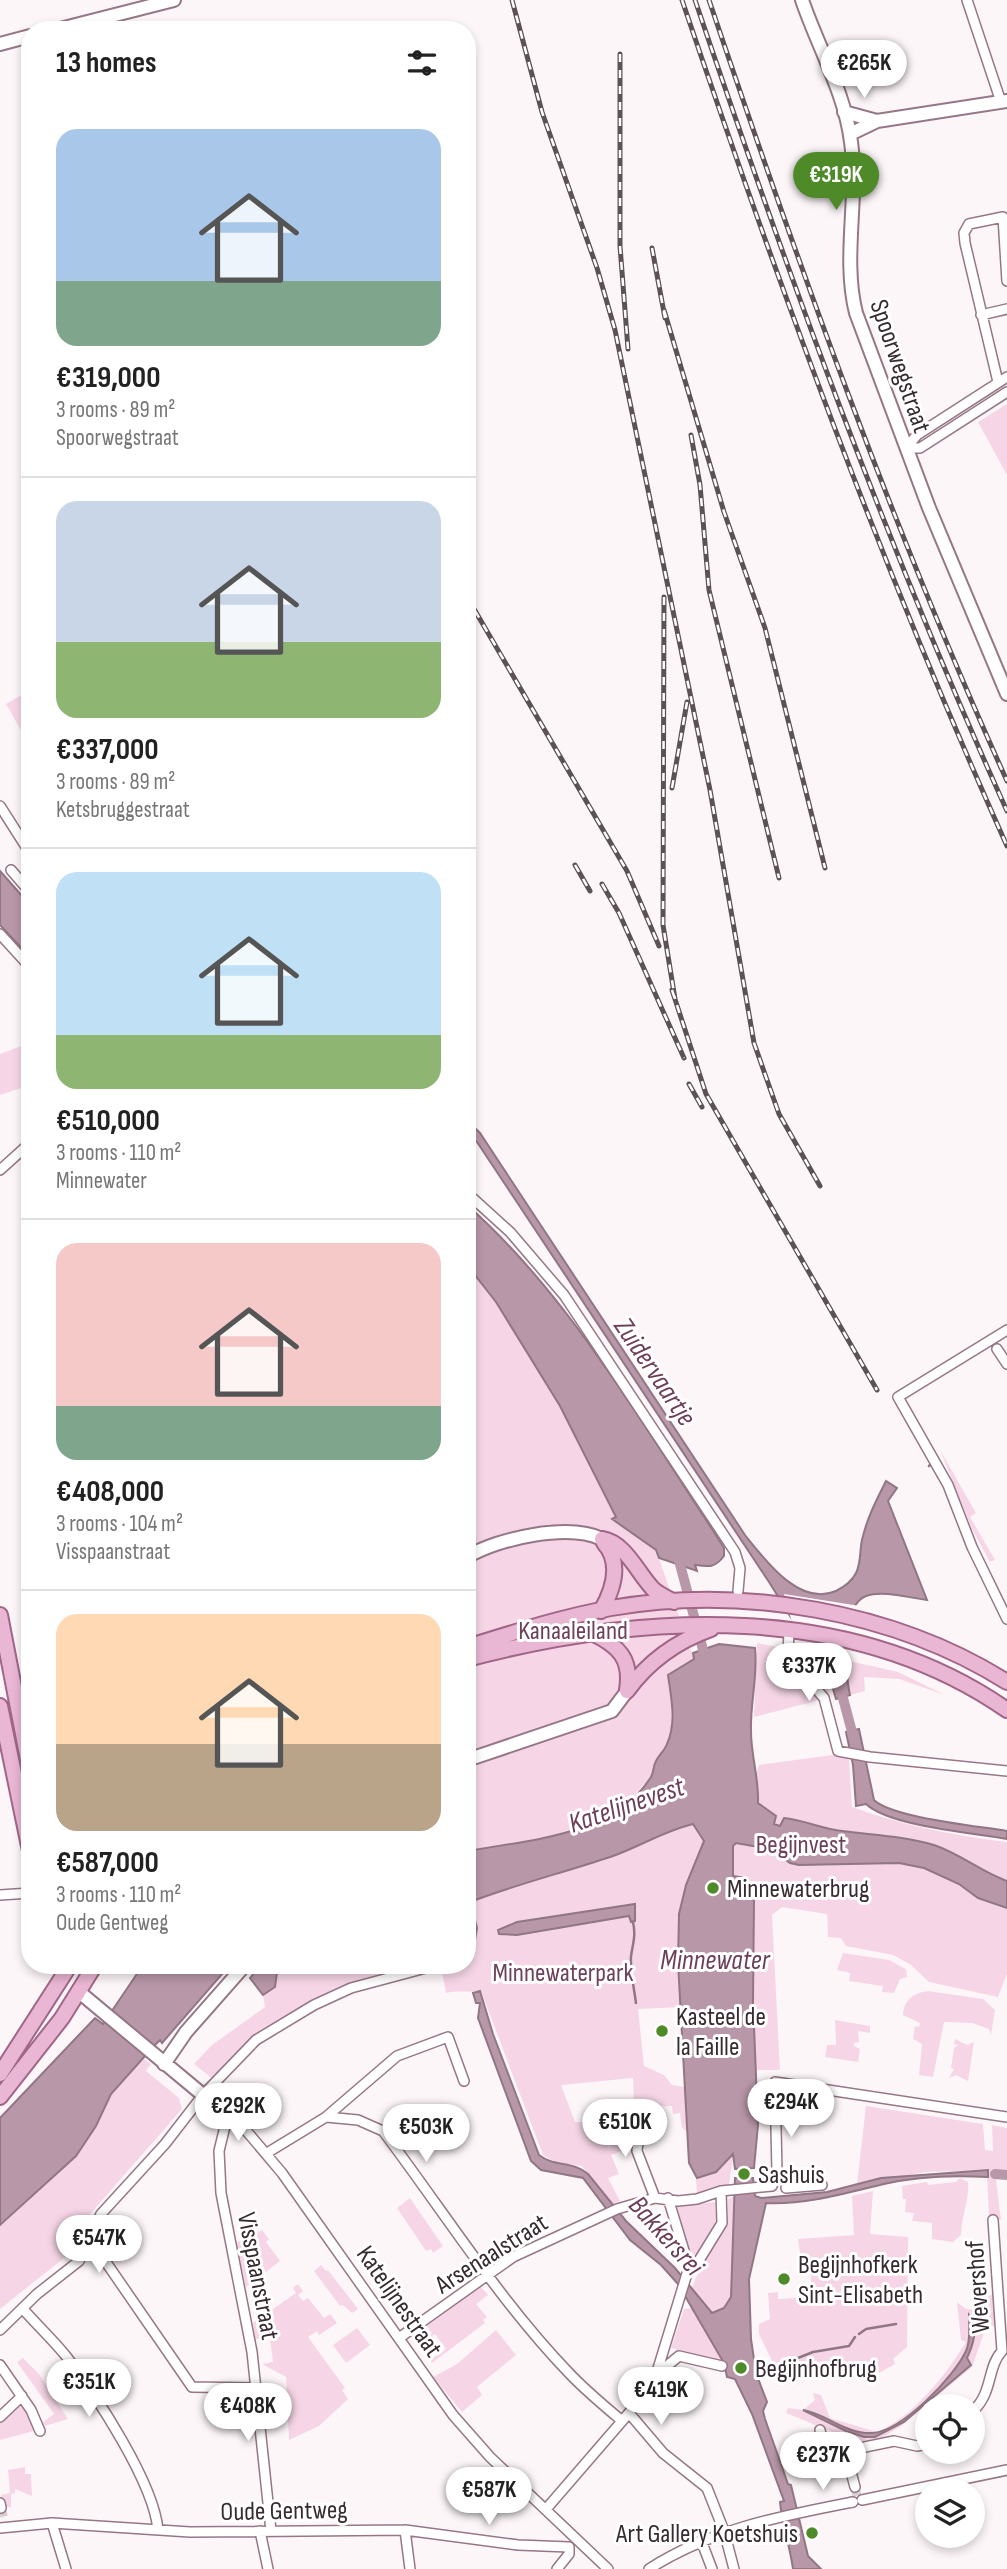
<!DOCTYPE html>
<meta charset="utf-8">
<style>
:root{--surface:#fff;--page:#f6f6f6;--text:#222;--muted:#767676;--line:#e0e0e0;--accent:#4f8a28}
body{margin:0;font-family:"Sofia Sans Condensed",sans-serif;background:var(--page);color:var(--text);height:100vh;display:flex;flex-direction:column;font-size:26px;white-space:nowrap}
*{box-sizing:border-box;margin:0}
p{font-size:23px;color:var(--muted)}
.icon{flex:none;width:38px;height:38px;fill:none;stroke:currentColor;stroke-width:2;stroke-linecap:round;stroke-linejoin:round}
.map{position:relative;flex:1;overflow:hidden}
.details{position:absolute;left:21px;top:21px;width:455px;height:1953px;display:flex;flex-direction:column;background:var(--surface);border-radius:28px;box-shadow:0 4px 10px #0003}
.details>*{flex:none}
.fabs{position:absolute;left:915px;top:2394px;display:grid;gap:14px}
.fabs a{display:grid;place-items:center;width:70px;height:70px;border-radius:50%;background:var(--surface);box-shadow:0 4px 10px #0003;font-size:35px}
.price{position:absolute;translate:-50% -60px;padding:0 16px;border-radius:24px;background:#fff;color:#222;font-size:23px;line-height:46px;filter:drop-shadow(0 2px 4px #0008)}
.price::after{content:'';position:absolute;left:50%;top:42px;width:21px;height:16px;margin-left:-10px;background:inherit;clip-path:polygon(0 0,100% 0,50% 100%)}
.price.current{background:var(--accent);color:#fff}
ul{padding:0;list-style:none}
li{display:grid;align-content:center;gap:14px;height:371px;padding:0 35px}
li+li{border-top:2px solid var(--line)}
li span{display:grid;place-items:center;height:217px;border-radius:21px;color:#555}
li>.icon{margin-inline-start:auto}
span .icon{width:126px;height:126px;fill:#fffc;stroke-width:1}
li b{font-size:30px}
h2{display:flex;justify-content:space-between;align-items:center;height:84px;padding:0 35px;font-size:30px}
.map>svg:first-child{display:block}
.green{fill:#f6d6e6}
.water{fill:#b897a8;stroke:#917684;stroke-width:2}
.pier{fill:#fdf6f9}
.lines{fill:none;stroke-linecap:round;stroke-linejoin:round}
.stream{stroke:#917684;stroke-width:2.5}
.canal{stroke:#b897a8;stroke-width:10}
.street-tunnel{stroke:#d5cdd1;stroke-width:9;stroke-dasharray:9 4.5;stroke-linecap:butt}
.street-casing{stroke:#967787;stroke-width:12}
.secondary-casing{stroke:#967787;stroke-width:16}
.primary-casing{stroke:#a16687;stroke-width:18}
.street{stroke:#fff;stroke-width:9}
.secondary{stroke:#fff;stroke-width:12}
.primary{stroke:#e9b6d3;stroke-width:14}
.rail-casing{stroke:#5c5157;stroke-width:5}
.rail{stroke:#fff;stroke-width:2.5;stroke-dasharray:8;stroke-linecap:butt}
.poi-dot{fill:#4f8a28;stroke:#fff;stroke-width:2.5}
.labels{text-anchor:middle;stroke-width:6;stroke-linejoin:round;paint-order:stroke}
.street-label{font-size:26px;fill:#372a31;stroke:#fff}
.park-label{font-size:26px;fill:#6f405b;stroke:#fff}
.poi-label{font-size:26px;fill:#372a31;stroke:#fff;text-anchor:start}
.water-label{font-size:28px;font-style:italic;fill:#6d3e59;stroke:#fff}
</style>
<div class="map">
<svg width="1007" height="2569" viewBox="0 0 1007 2569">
<rect width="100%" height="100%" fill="#fdf6f9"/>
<path class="green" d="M1007,404V475L978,422Z
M30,690V746L6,704Z
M24,1045L30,1062V1085L0,1095V1054Z
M467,1265C526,1336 579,1433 616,1517L613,1520L656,1550L694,1659L672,1701L671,1731L667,1745L656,1762L652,1776L630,1799L607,1816L544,1839L467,1851Z
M940,1450L976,1513L970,1517L995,1560L990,1562L972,1529Z
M757,1643C804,1652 812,1649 831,1697L754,1717Z
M845,1660L898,1672L945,1695L899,1679L864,1677L865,1691L850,1695Z
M832,1755L849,1759L852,1807C902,1825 955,1836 1007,1842V1974L998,1997L929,1982L911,1965L893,1955L846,1946L841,1938L828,1937L827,1914L782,1907L772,1915L780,2070H756L753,2002L754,1900L747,1890L746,1878L733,1876V1846L759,1765Z
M693,1824L704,1840L686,1885L679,1914L682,2007L638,2009L644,2066L664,2075L672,2085L684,2087L688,2132L682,2128L680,2113L673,2114L672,2106L634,2107L633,2078L561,2085L575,2122H599L610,2151L608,2136H621L622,2151L611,2155L619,2174L608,2178L620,2201L612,2204L582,2166L557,2163L543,2155L481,1991C469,1993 459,1990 446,1993L442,1971L449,1970L448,1965H467V1903L517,1884L616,1855L655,1836Z
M843,1953L889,1960L906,1969L907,1977L900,1979L894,1993L882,1992L883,1986L849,1981L850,1973L837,1970Z
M416,1965C359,1981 303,2002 255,2038C240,2049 226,2065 213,2079L194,2064L212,2045L265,2007L263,1995L275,1987L277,1972L282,1966Z
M928,1991L983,1999L995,2010L991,2035L989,2029L972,2023L944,2022L933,2077L919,2075L922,2044L913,2039L915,2026L919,2027L920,2023L903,2015C904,1999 914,1993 928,1991Z
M835,2020L870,2026V2033L858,2031L859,2042L854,2043V2046L860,2049L858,2062L825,2057L827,2045H836Z
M955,2039L967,2045L974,2042L968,2081L956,2075L949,2078L954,2069L951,2068L954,2048L958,2045L954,2044Z
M144,2059L151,2064L146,2071L179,2098L182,2109L90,2214L78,2247L0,2309V2225L76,2156L96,2126L111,2095Z
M866,2106L983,2124L985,2150L993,2151L992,2125L1007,2128V2172L995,2171L1001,2220H989L987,2170L926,2172L857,2184Z
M734,2148L729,2185L697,2195L696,2179C712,2172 729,2166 734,2148Z
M960,2178L968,2182C970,2198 961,2217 961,2235L953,2242L932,2239V2223L912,2221L914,2213L905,2212L906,2199H903L902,2186L927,2182L928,2185L956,2182Z
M873,2191L870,2234L908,2237L907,2347L893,2359L895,2364L879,2373L875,2363L767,2376L765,2366L773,2363L759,2334V2324L770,2319L768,2293L778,2292V2299L812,2297L810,2266L802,2267L798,2239L854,2235L852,2196Z
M734,2196L731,2297L724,2308L715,2313L710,2311L692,2288L707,2250L728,2225V2199Z
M410,2198L443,2246L433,2253L431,2249L426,2251L397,2208Z
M715,2202L716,2220L697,2259L690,2261L677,2206Z
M262,2230L269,2239L266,2242L280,2261L246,2287L236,2243Z
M321,2265L326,2271L328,2270L358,2309L352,2313L343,2305L340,2306L314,2271Z
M298,2284L303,2291L298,2295L303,2301L308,2298L324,2318L330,2314L337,2323L319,2335L317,2331L308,2337L345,2388L342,2390L348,2399L319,2426L289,2440L286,2377L262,2364L273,2362L270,2338L255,2339L253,2323L296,2293L293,2288Z
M481,2287L488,2295L476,2304L487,2317L483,2320L485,2323L432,2363L430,2360L446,2349L435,2334L429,2338L433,2344L423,2351L417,2342L432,2333L427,2326Z
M993,2294L997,2295V2327L987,2324L972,2367L901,2426L882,2438L857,2442L786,2413L788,2408L803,2410L815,2400L813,2393L821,2395L830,2418L877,2432C913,2417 946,2375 966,2342L961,2340L957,2302L966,2309L980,2311L978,2301Z
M693,2308L724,2363L671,2348L684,2309Z
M357,2328L370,2345L346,2363L333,2345Z
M496,2330L516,2355L477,2387L482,2395L462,2412L433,2377L457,2364Z
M23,2358L39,2374L68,2419L45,2426L43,2422L54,2414L17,2362Z
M24,2405L34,2431L0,2440V2421L15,2408Z
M25,2467V2474H31L32,2496L15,2489V2493L11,2494V2507H4L1,2495L10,2493L8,2470Z"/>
<path class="water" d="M0,871L30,905V957L0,925Z
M467,1120L480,1133L745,1535C765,1560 799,1607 836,1591C844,1587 852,1581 856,1573C862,1561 859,1548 863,1536C868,1516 877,1499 886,1481L897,1488L888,1501L927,1600C910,1598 883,1590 866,1596C840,1606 845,1673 850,1695L836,1699L831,1682L769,1582L477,1142L467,1136Z
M467,1205C568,1294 640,1421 714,1532L724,1548V1556C715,1568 709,1567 695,1565L697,1571L659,1558L656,1550L612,1519L616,1517L560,1406L496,1302L467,1265Z
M719,1644L755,1648C758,1677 750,1703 751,1731C751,1756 759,1778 758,1803L776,1816L774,1824L780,1826L784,1818C804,1820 823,1829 842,1831C872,1835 905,1836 934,1845C961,1854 981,1872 1007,1881V1908L978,1898L959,1884L924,1868L899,1863L799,1865L790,1863L774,1851L777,1842L767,1841L764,1848L736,1843L733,1846V1876L746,1878L747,1890L754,1900L753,2002L758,2125L754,2168L735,2169L733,2154L716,2172L697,2178L689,2163L678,1962L679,1914L686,1885L704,1841L693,1824C664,1831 641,1846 613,1856C566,1872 517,1884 470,1902L477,1928L474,1945L467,1947V1851C528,1840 614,1836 651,1777C654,1772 653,1766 656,1761C659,1755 665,1750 667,1744C677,1722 671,1697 668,1675L694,1659L693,1653Z
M859,1729L874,1800C893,1818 978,1826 1007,1831V1839C973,1833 889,1826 866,1804L856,1806L853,1765L846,1732Z
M635,1904V1921L631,1922L629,1916L517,1935L499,1934L498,1930L517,1922Z
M143,1965H230L162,2043L160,2040L154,2046L111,2094L96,2126L76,2156L0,2225V2118L95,2018L103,2024Z
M261,1965H283L277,1972L275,1987L263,1995L250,1978Z
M480,1991L493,2034L539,2155C554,2167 574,2161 588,2174L626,2221L675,2268L712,2313L724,2308L731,2297L735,2178H753L755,2196L761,2198L827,2192L881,2178L988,2170V2177C954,2175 918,2176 884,2184C846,2193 805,2205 766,2203L749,2279L751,2339L756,2373L767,2402L763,2411L765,2419L788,2484L791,2485L808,2556L821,2569H793C790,2546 782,2525 780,2502L784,2501L752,2414L735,2379L727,2377L724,2363L678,2284L661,2265L630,2240L583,2178L541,2170L531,2161L478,2018L480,2003H476L473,1993Z
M969,2315C979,2328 973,2345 967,2358L971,2365L904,2422L875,2437H864L846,2431L803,2410C825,2413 846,2435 873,2433C903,2430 954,2377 966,2351C971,2340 969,2326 969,2315Z"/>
<path class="pier" d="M784,1594L860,1606L848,1661L810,1654L793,1626Z"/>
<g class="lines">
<path class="stream" d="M929,1466L930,1465
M633,1922C636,1936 633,1943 631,1956C630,1971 634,1988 636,2003
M859,2334L866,2329L896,2324
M793,2360L813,2352L849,2346L855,2337"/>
<path class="canal" d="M678,1557L706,1661
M840,1687L855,1743
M995,2174L1007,2175"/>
<path class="street-tunnel" d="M855,2487L858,2501
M1,2508L4,2519"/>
<defs>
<path id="street" d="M967,0L1001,102
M981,315L1007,309
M998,382L965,243L964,233L969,224L1003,217L1007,281
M906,448L917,435L1007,377
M906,448H920L1007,392
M0,806L30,853
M11,870L30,892
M0,934L30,967
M0,1170L30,1143
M467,1193L510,1232L564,1295L735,1552L740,1568L738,1591
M1007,1330L898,1397L948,1485L972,1547L1007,1619
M997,1349L1007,1364
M789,1630L788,1657L824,1698L838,1751L870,1757L1007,1771
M0,1895L30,1893
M203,2095L244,2128L282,2173L453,2415L490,2457L608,2569
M646,2112C651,2129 637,2136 637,2151L655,2198
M228,2114L219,2151L221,2193L252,2352L271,2531
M326,2117L358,2120L383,2131C444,2212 499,2300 569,2373C585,2390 603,2405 621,2420
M267,2153L326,2117L397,2056L448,2037L464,2081
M772,2186L777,2173L775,2082L1007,2117
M786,2188L822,2185
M668,2198L689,2267
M90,2239L192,2387L257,2388
M689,2267L698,2262L722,2223L721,2191
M23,2309C37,2325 53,2340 66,2356C96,2395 154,2483 158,2530
M0,2330L37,2294L79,2261L101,2214L165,2144L203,2095L256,2040L314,2005L351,1988L437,1965
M399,2338L513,2257L617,2209L655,2198L678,2201L697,2199L721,2191L772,2186
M0,2365L31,2410L40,2431
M656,2375L679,2356L722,2366
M973,2411C993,2393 987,2367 1002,2351L993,2220
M629,2413L663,2453L707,2488L724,2531L734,2569
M0,2417L22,2396
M820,2430L825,2451L853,2462
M855,2487L851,2472L860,2448L894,2441L917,2446L928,2444
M862,2500L1007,2470
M0,2503L1,2508
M547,2508L629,2413L656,2375L689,2267
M52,2523L66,2569
M0,2528L52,2523L190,2532L405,2530L518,2545L569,2547
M405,2530L410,2569
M260,2531L268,2569
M701,2540L712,2569
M557,2569L569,2554V2547
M649,2569C711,2529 781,2516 853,2502"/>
<path id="secondary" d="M802,0C818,47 845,93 851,142C859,198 842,258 856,313L929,508L1007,694
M56,30L174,0
M0,44L30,36
M844,112L877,121
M850,134L877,121L1007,101
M467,1557C498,1538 569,1523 602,1539
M467,1760L612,1711L627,1691
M78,1991L203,2095
M164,2064L186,2032L245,1965"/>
<path id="primary" d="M602,1539C626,1543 638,1574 654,1590C660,1595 667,1598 674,1602
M601,1611C613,1590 622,1563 604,1543
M0,1615L30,1770
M592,1633C619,1646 632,1659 627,1690
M467,1647C515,1632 562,1617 611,1608C743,1585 894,1611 1007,1682
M467,1659C645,1612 850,1601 1007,1710
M627,1691C648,1662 677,1641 711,1629
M0,1706L30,1851
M0,2074L70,1965
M0,2097L62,2018L95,1965"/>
</defs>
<use href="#street" class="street-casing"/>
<use href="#secondary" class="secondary-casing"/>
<use href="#primary" class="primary-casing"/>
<use href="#street" class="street"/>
<use href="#secondary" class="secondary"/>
<use href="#primary" class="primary"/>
<defs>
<path id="rail" d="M512,0L542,112L597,268L615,330L710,790L754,1043L779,1114L820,1186
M682,0C779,287 883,570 1007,846
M695,0C788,275 887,546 1007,811
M709,0C798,264 892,527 1007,781
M620,54V246L628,349
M652,248L665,318
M664,310L724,512L765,628L825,868
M691,435L700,485L709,590L779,878
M467,597L627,871L659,946
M664,597L663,925L675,999
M672,788L687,702
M575,865L590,891
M602,884L619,913L684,1058
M672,990L706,1094L877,1390
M689,1084L702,1107"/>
</defs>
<use href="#rail" class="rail-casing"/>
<use href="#rail" class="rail"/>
</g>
<g class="poi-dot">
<circle cx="713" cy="1888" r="7"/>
<circle cx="662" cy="2031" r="7"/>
<circle cx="744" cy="2174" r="7"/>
<circle cx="784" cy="2279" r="7"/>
<circle cx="741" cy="2368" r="7"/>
<circle cx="812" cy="2533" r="7"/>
</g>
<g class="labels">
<g class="street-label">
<text transform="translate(901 366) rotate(71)" y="9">Spoorwegstraat</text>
<text transform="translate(491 2253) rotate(-32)" y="9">Arsenaalstraat</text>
<text transform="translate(259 2276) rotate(79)" y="9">Visspaanstraat</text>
<text transform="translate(977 2287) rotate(-94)" y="9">Wevershof</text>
<text transform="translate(400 2301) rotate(55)" y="9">Katelijnestraat</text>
<text transform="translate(284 2510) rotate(-1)" y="9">Oude Gentweg</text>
</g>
<g class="park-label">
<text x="573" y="1639">Kanaaleiland</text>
<text x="801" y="1853">Begijnvest</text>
<text x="563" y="1981">Minnewaterpark</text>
</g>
<g class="poi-label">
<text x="727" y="1897">Minnewaterbrug</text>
<text x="676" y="2025">Kasteel de<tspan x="676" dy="30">la Faille</tspan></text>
<text x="758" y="2183">Sashuis</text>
<text x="798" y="2273">Begijnhofkerk<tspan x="798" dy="30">Sint-Elisabeth</tspan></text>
<text x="755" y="2377">Begijnhofbrug</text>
<text x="798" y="2542" text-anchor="end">Art Gallery Koetshuis</text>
</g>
<g class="water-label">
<text transform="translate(656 1371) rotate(56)" y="10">Zuidervaartje</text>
<text transform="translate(626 1804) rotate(-19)" y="10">Katelijnevest</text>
<text x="715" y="1969">Minnewater</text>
<text transform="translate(667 2235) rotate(48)" y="10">Bakkersrei</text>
</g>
</g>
</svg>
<div class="fabs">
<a><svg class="icon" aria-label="locate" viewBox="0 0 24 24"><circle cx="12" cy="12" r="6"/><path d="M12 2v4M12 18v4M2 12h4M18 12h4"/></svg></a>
<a><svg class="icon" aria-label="layers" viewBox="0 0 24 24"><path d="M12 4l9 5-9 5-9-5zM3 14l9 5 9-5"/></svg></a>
</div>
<b class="price" style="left:864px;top:100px">€265K</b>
<b class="price current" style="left:836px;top:212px">€319K</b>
<b class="price" style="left:809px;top:1703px">€337K</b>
<b class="price" style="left:791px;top:2139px">€294K</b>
<b class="price" style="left:238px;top:2143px">€292K</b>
<b class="price" style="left:625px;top:2159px">€510K</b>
<b class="price" style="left:426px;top:2164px">€503K</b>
<b class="price" style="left:99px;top:2275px">€547K</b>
<b class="price" style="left:89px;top:2419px">€351K</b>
<b class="price" style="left:661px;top:2427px">€419K</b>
<b class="price" style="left:248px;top:2443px">€408K</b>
<b class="price" style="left:823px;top:2492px">€237K</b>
<b class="price" style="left:489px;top:2527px">€587K</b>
<section class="details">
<h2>13 homes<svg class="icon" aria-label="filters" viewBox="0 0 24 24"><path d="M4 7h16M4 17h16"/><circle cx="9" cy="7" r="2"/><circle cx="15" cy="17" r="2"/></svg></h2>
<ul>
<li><span style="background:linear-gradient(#a9c7e8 70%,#7fa58c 0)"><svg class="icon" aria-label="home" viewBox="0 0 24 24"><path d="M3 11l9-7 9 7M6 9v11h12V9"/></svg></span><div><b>€319,000</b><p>3 rooms · 89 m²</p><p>Spoorwegstraat</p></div></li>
<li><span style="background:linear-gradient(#c9d6e8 65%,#8fb573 0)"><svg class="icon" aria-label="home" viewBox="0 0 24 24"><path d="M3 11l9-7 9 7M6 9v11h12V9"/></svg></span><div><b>€337,000</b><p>3 rooms · 89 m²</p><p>Ketsbruggestraat</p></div></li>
<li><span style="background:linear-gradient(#bfe0f5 75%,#8fb573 0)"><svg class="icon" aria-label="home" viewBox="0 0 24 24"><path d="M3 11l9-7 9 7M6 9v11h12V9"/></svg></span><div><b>€510,000</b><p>3 rooms · 110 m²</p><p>Minnewater</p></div></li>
<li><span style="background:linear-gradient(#f6c9c9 75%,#7fa58c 0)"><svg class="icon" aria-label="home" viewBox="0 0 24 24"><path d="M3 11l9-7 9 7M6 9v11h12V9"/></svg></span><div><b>€408,000</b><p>3 rooms · 104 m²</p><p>Visspaanstraat</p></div></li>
<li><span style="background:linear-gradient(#ffd9b3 60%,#b9a48a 0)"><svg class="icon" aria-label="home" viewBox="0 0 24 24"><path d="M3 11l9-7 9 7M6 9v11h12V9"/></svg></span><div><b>€587,000</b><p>3 rooms · 110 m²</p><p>Oude Gentweg</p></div></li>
</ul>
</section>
</div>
